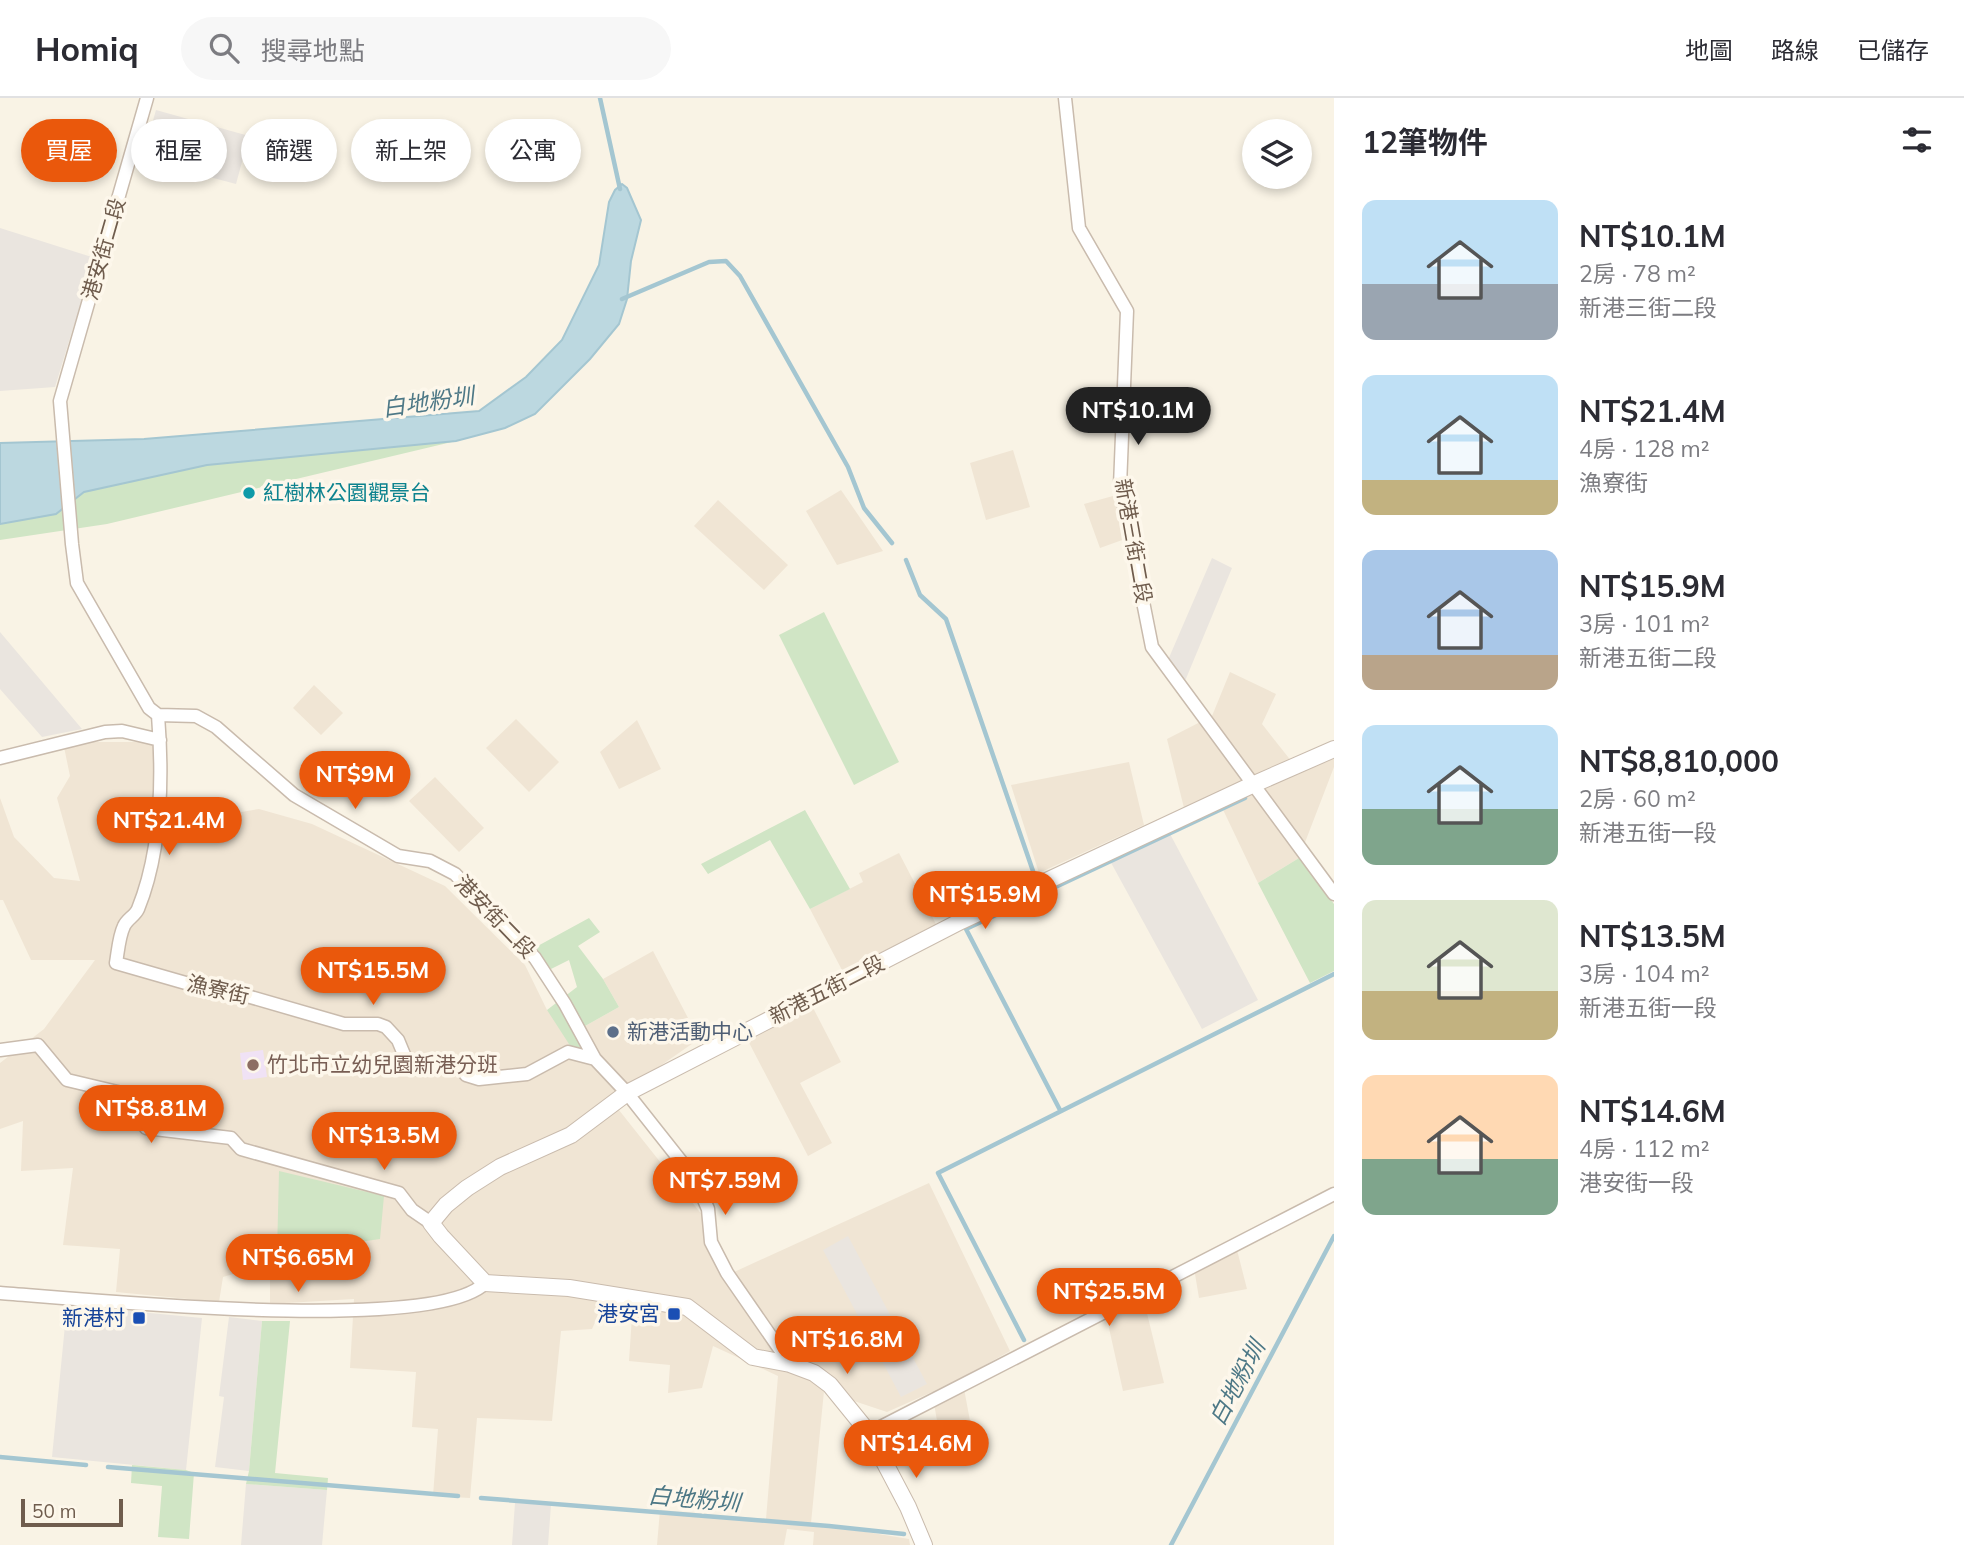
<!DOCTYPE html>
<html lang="zh-TW">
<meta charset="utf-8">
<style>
:root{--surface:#fff;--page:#f7f7f7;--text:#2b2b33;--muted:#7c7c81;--line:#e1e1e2;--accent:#ea580c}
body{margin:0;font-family:Mulish,"Noto Sans TC",sans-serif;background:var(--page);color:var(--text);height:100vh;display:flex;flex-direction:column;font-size:26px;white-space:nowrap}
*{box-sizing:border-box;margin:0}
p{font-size:23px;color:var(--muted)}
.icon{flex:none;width:38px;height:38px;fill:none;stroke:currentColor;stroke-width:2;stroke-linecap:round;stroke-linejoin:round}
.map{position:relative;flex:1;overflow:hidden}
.panel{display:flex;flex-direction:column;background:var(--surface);width:630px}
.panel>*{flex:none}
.hud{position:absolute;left:21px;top:21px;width:665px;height:63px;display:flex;gap:14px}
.fabs{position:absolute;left:1242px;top:21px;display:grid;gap:14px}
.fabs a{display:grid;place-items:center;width:70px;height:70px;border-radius:50%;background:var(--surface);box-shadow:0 4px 10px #0003;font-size:35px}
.scale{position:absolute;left:21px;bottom:18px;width:102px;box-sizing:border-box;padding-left:7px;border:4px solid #6f5c4d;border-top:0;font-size:19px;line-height:24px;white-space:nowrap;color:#6f5c4d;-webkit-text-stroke:5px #fdf7eb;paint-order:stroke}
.price{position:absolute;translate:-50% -60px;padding:0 16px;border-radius:24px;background:var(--accent);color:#fff;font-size:23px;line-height:46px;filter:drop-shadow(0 2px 4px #0008)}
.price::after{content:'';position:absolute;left:50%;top:42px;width:21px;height:16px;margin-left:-10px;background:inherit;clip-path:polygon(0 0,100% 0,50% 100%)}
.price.current{background:#222;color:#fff}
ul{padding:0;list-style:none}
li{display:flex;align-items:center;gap:21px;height:175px;padding:0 28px}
li span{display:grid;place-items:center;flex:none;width:196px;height:140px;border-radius:14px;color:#555}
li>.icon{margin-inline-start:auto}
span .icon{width:84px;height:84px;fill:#fffc;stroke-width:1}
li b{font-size:30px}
h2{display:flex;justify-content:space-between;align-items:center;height:84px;padding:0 28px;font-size:30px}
.tag{padding:0 24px;border-radius:32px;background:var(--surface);box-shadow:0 4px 10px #0003;font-size:24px;line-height:63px}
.tag.current{background:var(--accent);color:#fff}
header{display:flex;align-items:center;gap:42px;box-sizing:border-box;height:98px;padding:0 35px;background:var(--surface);border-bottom:2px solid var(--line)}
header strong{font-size:33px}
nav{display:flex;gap:38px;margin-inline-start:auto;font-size:24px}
.search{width:490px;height:63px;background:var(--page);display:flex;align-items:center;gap:18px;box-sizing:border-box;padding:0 24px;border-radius:38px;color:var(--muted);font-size:26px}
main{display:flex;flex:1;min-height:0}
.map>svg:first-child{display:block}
.residential{fill:#f0e5d4}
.industrial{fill:#eae5df}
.education{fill:#f0e2f5}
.green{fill:#d0e5c5}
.water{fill:#bcd8e0;stroke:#a4c6d1;stroke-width:2}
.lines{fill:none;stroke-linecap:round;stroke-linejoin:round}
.stream{stroke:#a4c6d1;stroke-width:4.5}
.minor-casing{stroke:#c9bbad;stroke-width:15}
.tertiary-casing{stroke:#c9bbad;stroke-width:18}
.minor{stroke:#fff;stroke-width:12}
.tertiary{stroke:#fff;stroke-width:16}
.culture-dot{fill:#0f9aa8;stroke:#fdf7eb;stroke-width:2.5}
.service-dot{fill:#5c6f8a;stroke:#fdf7eb;stroke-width:2.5}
.education-dot{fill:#8d6e63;stroke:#fdf7eb;stroke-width:2.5}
.transit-dot{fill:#1a4fb4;stroke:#fdf7eb;stroke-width:2.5}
.labels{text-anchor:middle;stroke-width:7;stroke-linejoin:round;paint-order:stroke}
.street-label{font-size:21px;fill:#6f5c4d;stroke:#fdf7eb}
.culture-label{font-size:21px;fill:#0d838f;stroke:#fdf7eb;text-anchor:start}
.service-label{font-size:21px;fill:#4e5e75;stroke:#fdf7eb;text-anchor:start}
.education-label{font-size:21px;fill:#785e54;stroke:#fdf7eb;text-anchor:start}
.transit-label{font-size:21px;fill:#164399;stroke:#fdf7eb;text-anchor:end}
.water-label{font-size:23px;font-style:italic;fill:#4d7886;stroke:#fdf7eb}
</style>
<header>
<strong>Homiq</strong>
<div class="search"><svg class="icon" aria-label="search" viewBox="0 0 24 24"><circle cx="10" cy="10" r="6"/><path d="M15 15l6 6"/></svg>搜尋地點</div>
<nav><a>地圖</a><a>路線</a><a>已儲存</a></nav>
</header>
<main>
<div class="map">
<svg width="1334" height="1447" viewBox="0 0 1334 1447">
<rect width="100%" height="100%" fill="#f9f3e5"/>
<path class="residential" d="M1013,352L1030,409L986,422L970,365Z
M841,392L883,453L837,467L806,413Z
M1113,398L1125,441L1100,450L1084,406Z
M718,402L788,467L764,492L694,428Z
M1230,574L1276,596L1262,626L1292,664L1334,661V669L1299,760L1258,785L1216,697L1184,710L1167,641L1212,618Z
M314,587L343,615L321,637L293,610Z
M516,621L559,664L529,694L486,650Z
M637,622L661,671L619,691L600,654Z
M63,644H161L160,728L259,711L312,726L445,788L525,867L547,912L578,932L619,909L603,881L653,853L699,941L611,1002L703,1118L721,1180L929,1085L1010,1253L962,1280L976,1355L944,1363L932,1294L887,1314L824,1293L811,1425L909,1441L910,1447H813L814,1434L787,1431L784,1447H657L660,1412L766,1421L778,1278L713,1248L702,1290L668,1295L670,1267L629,1263L632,1218L600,1213L592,1231L561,1233L552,1323L477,1320L470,1400L433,1398L438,1331L412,1329L416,1274L350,1270L354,1201L270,1206V1165L223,1179L219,1204L116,1194L120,1151L63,1147L73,1070L21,1073L23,1023L0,1031V965L44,931L95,862H31L3,802H0V700L14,739L54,780L80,783L57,700L70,678Z
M1129,664L1144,727L1039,775L1011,687Z
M435,679L484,730L459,754L409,703Z
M899,755L936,826L843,874L810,811L863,784L859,775Z
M809,902L841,964L800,985L832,1045L808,1058L744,935Z
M1237,1152L1247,1191L1199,1200L1195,1176Z
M1144,1203L1164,1285L1123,1293L1107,1221Z"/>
<path class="industrial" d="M156,12L249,38L236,86L142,61Z
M0,130L98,161L74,227L55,289L0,293Z
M1212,460L1232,470L1185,583L1168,562Z
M0,534L82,631L42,639L0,591Z
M1169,734L1258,902L1202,931L1109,761Z
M848,1138L927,1286L901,1299L823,1152Z
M67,1207L202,1220L186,1372L52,1359Z
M229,1219L262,1223L249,1373L215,1369L224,1299L219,1298Z
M246,1386L327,1392L322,1447H241Z
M515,1405L551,1407L548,1447H512Z"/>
<path class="education" d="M263,952L267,979L243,982L240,955Z"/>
<path class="green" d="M456,343L107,426L0,442V376L201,351Z
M824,514L899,664L854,687L779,537Z
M805,712L850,791L810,811L770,742L708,776L701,766Z
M1299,760L1334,806V873L1310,885L1258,785Z
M589,820L600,834L578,848L603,881L619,909L578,932L594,960L580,963L547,912L577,889L569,862L551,871L534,850Z
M279,1073L384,1098L380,1141L277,1156Z
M262,1223H290L275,1375L328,1380L327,1392L246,1386L249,1373Z
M132,1367L186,1372L194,1375L189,1441L158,1439L162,1388L131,1385Z"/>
<path class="water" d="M622,86L627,90L641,122L631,163L627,201L619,226L590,261L535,316L505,330L456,343L207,367L84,394L56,416L0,426V345L144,341L479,313L526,279L562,242L599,167L609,104L615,92Z"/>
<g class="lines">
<path class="stream" d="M600,0L620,91
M622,201L709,164L726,163L740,178L848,369L864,410L892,445
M906,462L920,497L946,521L1034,776
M1060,1012L966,831L1245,700
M1024,1242L938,1075L1334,876
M0,1359L86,1367
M108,1369L458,1398
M481,1400L829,1428L904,1436
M1171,1447L1334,1138"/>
<defs>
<path id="minor" d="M147,0L60,303L72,446L77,485L149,610L158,617L196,618L216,629L294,697L398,758L430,763L455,776L535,860L565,906L595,961L627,995L695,1081L708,1111L711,1144L727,1175L790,1266
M1065,0L1079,130L1127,213L1120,388L1152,549L1334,796
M158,617C163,680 162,752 138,811C135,818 127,821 124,828C119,838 118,853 116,865L217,894H233L344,926H378L386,929L398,942L410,971L456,967L460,968L466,977L479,981L527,976L568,954L595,961
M0,660L105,634L122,633L160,642
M0,952L38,947L67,982L126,996L146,1030L231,1040L241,1051L399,1095L412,1112L431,1125
M0,1195C82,1201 435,1237 485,1185
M869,1335L1334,1096"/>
<path id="tertiary" d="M924,1447L908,1409L869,1335L830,1287L814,1275L790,1266L753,1259L687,1209L569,1190L485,1185L441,1138L431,1125L446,1107L467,1090L500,1069L571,1037L627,995L961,823L1252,687L1334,651"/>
</defs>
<use href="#minor" class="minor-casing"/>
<use href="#tertiary" class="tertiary-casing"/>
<use href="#minor" class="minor"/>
<use href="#tertiary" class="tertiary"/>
</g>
<circle class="culture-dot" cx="249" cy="395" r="7"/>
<circle class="service-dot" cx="613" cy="934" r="7"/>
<circle class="education-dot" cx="253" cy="967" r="7"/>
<g class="transit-dot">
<rect x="667" y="1209" width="14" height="14" rx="3.5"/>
<rect x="132" y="1213" width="14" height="14" rx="3.5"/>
</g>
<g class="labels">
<g class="street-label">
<text transform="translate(104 151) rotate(-74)" y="7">港安街二段</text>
<text transform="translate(1133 443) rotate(80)" y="7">新港三街二段</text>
<text transform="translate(495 819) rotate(46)" y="7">港安街二段</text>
<text transform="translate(218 892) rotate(13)" y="7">漁寮街</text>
<text transform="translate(827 892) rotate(-27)" y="7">新港五街二段</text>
</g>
<g class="culture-label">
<text x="263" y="402">紅樹林公園觀景台</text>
</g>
<g class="service-label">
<text x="627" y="941">新港活動中心</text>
</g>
<g class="education-label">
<text x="267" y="974">竹北市立幼兒園新港分班</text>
</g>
<g class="transit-label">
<text x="660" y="1223">港安宮</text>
<text x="125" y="1227">新港村</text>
</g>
<g class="water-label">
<text transform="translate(428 304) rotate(-8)" y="8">白地粉圳</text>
<text transform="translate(1237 1285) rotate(-62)" y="8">白地粉圳</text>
<text transform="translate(694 1401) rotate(5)" y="8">白地粉圳</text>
</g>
</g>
</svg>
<div class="fabs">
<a><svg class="icon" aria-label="layers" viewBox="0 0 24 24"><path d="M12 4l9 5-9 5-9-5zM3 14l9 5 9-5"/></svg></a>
</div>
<div class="scale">50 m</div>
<b class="price current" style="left:1138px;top:349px">NT$10.1M</b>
<b class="price" style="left:355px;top:713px">NT$9M</b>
<b class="price" style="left:169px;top:759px">NT$21.4M</b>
<b class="price" style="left:985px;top:833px">NT$15.9M</b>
<b class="price" style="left:373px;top:909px">NT$15.5M</b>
<b class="price" style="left:151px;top:1047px">NT$8.81M</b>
<b class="price" style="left:384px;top:1074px">NT$13.5M</b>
<b class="price" style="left:725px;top:1119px">NT$7.59M</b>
<b class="price" style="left:298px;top:1196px">NT$6.65M</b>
<b class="price" style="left:1109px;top:1230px">NT$25.5M</b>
<b class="price" style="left:847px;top:1278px">NT$16.8M</b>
<b class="price" style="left:916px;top:1382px">NT$14.6M</b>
<div class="hud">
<a class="tag current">買屋</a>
<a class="tag">租屋</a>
<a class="tag">篩選</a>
<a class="tag">新上架</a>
<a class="tag">公寓</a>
</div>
</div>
<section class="panel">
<h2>12筆物件<svg class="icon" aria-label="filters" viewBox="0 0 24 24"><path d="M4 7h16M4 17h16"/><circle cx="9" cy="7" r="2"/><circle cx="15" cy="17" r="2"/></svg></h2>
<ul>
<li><span style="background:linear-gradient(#bfe0f5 60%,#9aa5b1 0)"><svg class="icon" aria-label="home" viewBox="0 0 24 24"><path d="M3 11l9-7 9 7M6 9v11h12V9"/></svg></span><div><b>NT$10.1M</b><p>2房 · 78 m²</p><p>新港三街二段</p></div></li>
<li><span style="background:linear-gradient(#bfe0f5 75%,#c2b280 0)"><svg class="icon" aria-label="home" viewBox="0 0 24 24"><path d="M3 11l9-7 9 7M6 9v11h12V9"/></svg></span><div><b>NT$21.4M</b><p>4房 · 128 m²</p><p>漁寮街</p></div></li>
<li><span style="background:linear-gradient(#a9c7e8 75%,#b9a48a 0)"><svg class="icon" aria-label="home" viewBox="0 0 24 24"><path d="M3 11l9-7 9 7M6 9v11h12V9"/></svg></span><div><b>NT$15.9M</b><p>3房 · 101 m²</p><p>新港五街二段</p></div></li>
<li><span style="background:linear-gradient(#bfe0f5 60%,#7fa58c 0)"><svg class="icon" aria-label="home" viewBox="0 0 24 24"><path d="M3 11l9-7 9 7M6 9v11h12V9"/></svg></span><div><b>NT$8,810,000</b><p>2房 · 60 m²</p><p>新港五街一段</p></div></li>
<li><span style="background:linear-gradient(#dfe7d0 65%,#c2b280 0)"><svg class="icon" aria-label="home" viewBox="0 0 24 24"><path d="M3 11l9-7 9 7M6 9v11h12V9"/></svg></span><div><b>NT$13.5M</b><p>3房 · 104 m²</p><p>新港五街一段</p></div></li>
<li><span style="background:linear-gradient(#ffd9b3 60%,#7fa58c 0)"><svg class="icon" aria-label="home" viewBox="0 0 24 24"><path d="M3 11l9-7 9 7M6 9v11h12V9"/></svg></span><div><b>NT$14.6M</b><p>4房 · 112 m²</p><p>港安街一段</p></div></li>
</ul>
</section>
</main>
